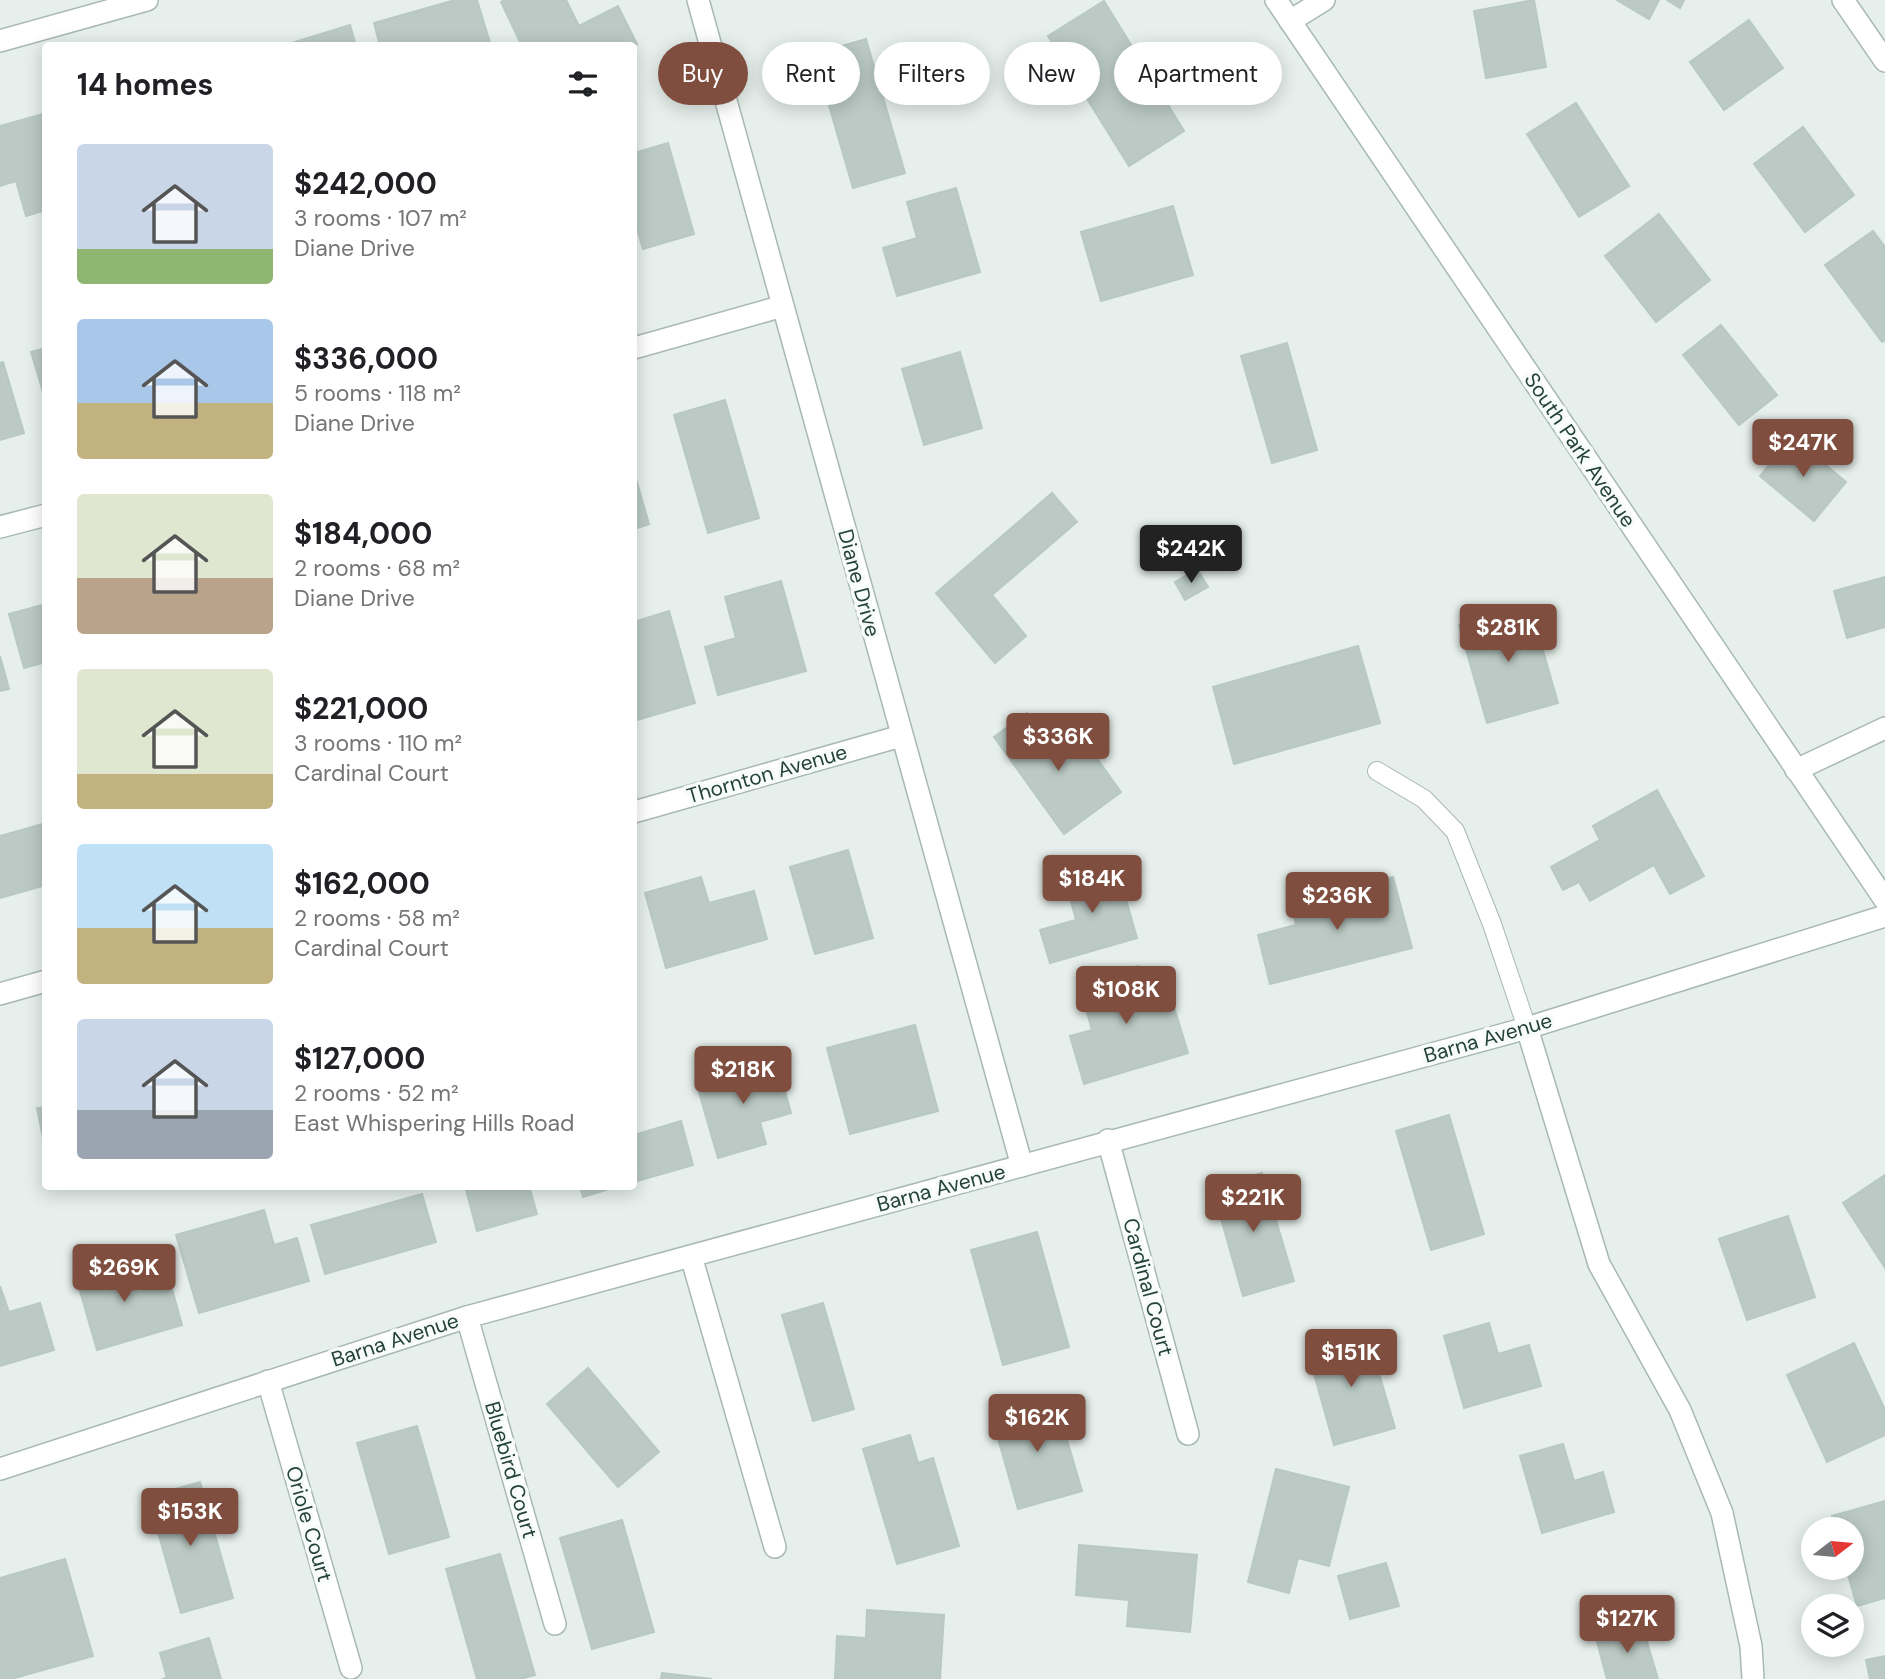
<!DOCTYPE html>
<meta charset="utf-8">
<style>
:root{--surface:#fff;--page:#f6f6f6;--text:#202124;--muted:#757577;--accent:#7f4e3f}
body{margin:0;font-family:"DM Sans",sans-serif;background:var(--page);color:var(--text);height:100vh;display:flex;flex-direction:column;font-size:26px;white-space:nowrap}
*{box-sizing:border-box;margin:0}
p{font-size:23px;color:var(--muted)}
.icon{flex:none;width:38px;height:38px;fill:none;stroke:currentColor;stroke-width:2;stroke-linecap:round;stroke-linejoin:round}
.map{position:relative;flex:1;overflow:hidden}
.sheet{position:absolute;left:42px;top:42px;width:595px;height:1148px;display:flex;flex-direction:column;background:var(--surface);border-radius:7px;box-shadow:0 4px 18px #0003}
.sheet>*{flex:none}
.banner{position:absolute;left:658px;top:42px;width:665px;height:63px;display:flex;gap:14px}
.needle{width:46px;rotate:74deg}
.fabs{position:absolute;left:1801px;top:1517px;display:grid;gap:14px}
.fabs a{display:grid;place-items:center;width:63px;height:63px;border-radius:50%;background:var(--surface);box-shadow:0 4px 18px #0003;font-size:35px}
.price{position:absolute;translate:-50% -60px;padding:0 16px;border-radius:7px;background:var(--accent);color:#fff;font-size:23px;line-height:46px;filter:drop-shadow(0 2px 4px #0008)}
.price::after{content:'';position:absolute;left:50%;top:42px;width:21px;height:16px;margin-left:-10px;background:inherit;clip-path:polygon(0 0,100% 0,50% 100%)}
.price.active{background:#222;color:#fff}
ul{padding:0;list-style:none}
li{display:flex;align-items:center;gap:21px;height:175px;padding:0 35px}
li span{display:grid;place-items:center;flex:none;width:196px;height:140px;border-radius:7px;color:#555}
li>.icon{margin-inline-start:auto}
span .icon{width:84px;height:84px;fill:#fffc;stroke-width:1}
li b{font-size:30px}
h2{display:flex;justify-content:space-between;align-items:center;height:84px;padding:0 35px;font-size:30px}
.tag{padding:0 24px;border-radius:32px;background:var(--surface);box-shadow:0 4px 18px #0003;font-size:24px;line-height:63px}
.tag.active{background:var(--accent);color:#fff}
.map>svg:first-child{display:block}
.building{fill:#bbcac4;stroke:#b8c9c2;stroke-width:2}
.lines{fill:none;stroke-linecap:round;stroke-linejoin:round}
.service-casing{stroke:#a8b8b2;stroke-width:20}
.minor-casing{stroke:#a8b8b2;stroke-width:24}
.tertiary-casing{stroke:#a8b8b2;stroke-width:24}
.service{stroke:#fff;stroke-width:18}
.minor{stroke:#fff;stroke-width:21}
.tertiary{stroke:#fff;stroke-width:21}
.labels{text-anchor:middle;stroke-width:7;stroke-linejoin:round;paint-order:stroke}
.street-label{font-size:21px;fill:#24423a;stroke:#f7fbf9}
</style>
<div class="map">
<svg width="1885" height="1679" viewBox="0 0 1885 1679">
<rect width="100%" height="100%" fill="#e6efeb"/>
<path class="building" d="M455,0H477L491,46H380L374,23Z
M505,0H566L579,26L618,6L637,44L522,46L501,2Z
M1534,0L1546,67L1486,78L1474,11Z
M1617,0H1659L1649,19Z
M1667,0H1684L1680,8Z
M1104,1L1184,131L1129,166L1048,36Z
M1749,20L1783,68L1724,110L1690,62Z
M350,25L356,46H282Z
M866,39L905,173L853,188L814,54Z
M1576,103L1629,186L1579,217L1527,134Z
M46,113V210L26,216L16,181L0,186V126Z
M1803,127L1854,195L1805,232L1754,164Z
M668,143L694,234L643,249L634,218V153Z
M956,188L980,272L897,296L883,248L917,238L907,202Z
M1173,206L1193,275L1101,301L1081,232Z
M1659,214L1710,280L1656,322L1605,256Z
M1873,231L1885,247V340L1882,342L1825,265Z
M1721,325L1777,395L1739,425L1683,355Z
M1287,343L1317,450L1272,463L1241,356Z
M46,348V402L31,352Z
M960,352L982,428L924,445L902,369Z
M3,362L24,433L0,440V363Z
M725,400L759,518L708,533L674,415Z
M1792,437L1846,482L1814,521L1760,476Z
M634,472L649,524L634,529Z
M1052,493L1077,522L992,595L1026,636L995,663L936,593Z
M1197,569L1208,587L1185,600L1175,582Z
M1885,577V627L1847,638L1834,591Z
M781,581L806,671L718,695L705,647L736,638L725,597Z
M46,604V662L24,668L9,614Z
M1530,605L1558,703L1487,723L1459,625Z
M669,611L695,703L634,721V622Z
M1358,646L1380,723L1234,764L1213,687Z
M0,656L9,689L0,691Z
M1027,713L1058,755L1082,738L1121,792L1064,834L994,737Z
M1657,790L1704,876L1670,894L1654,865L1590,901L1579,882L1563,890L1551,867L1600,840L1593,826Z
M46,823V885L0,898V836Z
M848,850L873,938L815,954L790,867Z
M1115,861L1137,938L1050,963L1040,930L1076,920L1064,876Z
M701,877L709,903L754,891L767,939L666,968L645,893Z
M1393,877L1412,948L1270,984L1258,935L1296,925L1291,904Z
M1138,966L1145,990L1167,984L1188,1053L1084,1084L1070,1036L1092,1030L1079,984Z
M915,1025L938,1111L850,1134L827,1048Z
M776,1059L791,1113L760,1122L766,1144L718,1158L696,1082Z
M46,1107V1153L37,1108Z
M1449,1115L1484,1234L1431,1250L1396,1131Z
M681,1121L693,1165L634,1182V1135Z
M1262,1173L1294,1281L1243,1296L1212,1187Z
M1885,1175V1268L1843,1203Z
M465,1186H529L537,1214L477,1231Z
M580,1186H619L583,1197Z
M422,1194L436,1242L325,1274L311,1225Z
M264,1210L274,1245L297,1238L309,1281L199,1313L176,1235Z
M1788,1216L1815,1297L1747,1320L1719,1239Z
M1037,1232L1069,1347L1003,1365L971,1250Z
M126,1255L137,1292L170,1282L182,1325L97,1350L74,1270Z
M0,1286L9,1312L40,1303L54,1350L0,1366Z
M823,1303L854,1409L813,1421L782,1315Z
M1489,1323L1498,1354L1529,1345L1541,1386L1464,1408L1444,1336Z
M1367,1332L1395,1428L1334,1445L1307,1349Z
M1854,1343L1885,1410V1435L1827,1462L1787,1375Z
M588,1368L659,1452L618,1487L547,1404Z
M1055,1399L1082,1491L1018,1509L992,1417Z
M417,1426L449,1537L389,1554L357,1443Z
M910,1435L918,1463L933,1458L959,1546L897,1564L863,1449Z
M1563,1444L1574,1481L1603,1472L1614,1512L1542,1533L1520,1456Z
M1276,1469L1349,1487L1329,1566L1298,1558L1289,1593L1248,1582Z
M200,1482L233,1598L181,1613L148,1497Z
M1885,1501V1598L1857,1606L1846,1568H1852V1530H1835L1832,1516Z
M622,1520L654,1632L592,1649L560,1538Z
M1079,1545L1197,1555L1190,1632L1127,1626L1129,1600L1076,1595Z
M500,1554L535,1675L520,1679H477L446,1569Z
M65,1559L93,1656L11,1679H0V1578Z
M1386,1563L1399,1606L1350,1619L1338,1576Z
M867,1610L944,1615L940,1679H835L837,1636L866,1638Z
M1642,1625L1658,1679H1607L1596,1638Z
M209,1638L221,1679H162L167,1678L160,1653Z
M1885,1656V1679H1870L1866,1660Z
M662,1673L712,1679H661Z"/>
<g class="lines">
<defs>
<path id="service" d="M1377,771L1424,799L1455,831L1492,924L1527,1028"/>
<path id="minor" d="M698,0L1022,1166
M1843,0L1885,61
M1290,21L1324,0
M0,41L147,0
M634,348L783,306
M0,527L46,515
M1796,770L1885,728
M634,812L901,736
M0,994L46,981
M1527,1028L1599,1264L1680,1410L1722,1513L1751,1646L1753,1679
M1108,1140L1188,1434
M691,1256L775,1547
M467,1317L555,1624
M268,1381L351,1668"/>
<path id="tertiary" d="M1276,0L1885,900
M0,1469L467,1317L1527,1028L1885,916"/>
</defs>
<use href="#service" class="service-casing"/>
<use href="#minor" class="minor-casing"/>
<use href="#tertiary" class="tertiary-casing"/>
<use href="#service" class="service"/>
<use href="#minor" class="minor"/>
<use href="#tertiary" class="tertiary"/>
</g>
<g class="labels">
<g class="street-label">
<text transform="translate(1580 450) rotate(56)" y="7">South Park Avenue</text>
<text transform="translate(859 583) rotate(75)" y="7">Diane Drive</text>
<text transform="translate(767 774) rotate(-16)" y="7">Thornton Avenue</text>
<text transform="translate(1488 1038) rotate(-16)" y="7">Barna Avenue</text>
<text transform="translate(941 1188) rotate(-15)" y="7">Barna Avenue</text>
<text transform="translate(1148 1287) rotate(75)" y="7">Cardinal Court</text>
<text transform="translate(395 1340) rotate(-18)" y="7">Barna Avenue</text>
<text transform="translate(511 1470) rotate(74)" y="7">Bluebird Court</text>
<text transform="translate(309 1524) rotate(74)" y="7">Oriole Court</text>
</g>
</g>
</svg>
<div class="fabs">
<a><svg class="needle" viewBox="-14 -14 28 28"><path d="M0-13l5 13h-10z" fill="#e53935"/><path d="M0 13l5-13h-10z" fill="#757577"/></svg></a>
<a><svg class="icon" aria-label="layers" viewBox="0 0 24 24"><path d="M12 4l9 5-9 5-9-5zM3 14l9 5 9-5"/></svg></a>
</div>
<b class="price" style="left:1803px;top:479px">$247K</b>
<b class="price active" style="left:1191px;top:585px">$242K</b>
<b class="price" style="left:1508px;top:664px">$281K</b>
<b class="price" style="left:1058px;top:773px">$336K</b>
<b class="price" style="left:1092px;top:915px">$184K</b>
<b class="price" style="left:1337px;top:932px">$236K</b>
<b class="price" style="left:1126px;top:1026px">$108K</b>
<b class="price" style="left:743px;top:1106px">$218K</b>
<b class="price" style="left:1253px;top:1234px">$221K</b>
<b class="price" style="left:124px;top:1304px">$269K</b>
<b class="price" style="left:1351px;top:1389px">$151K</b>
<b class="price" style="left:1037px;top:1454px">$162K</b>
<b class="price" style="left:190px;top:1548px">$153K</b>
<b class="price" style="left:1627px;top:1655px">$127K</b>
<div class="banner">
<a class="tag active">Buy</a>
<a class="tag">Rent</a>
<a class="tag">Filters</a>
<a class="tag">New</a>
<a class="tag">Apartment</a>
</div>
<section class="sheet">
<h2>14 homes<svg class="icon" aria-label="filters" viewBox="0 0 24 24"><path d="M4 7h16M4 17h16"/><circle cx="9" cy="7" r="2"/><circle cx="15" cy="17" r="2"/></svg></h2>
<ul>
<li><span style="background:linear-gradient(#c9d6e8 75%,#8fb573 0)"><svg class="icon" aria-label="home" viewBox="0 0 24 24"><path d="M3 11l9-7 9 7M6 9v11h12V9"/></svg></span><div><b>$242,000</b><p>3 rooms · 107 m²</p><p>Diane Drive</p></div></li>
<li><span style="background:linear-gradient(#a9c7e8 60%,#c2b280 0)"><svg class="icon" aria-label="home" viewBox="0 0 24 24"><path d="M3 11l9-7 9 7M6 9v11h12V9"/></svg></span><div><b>$336,000</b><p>5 rooms · 118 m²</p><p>Diane Drive</p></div></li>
<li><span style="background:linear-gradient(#dfe7d0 60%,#b9a48a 0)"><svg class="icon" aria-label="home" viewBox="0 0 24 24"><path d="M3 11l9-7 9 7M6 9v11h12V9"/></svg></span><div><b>$184,000</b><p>2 rooms · 68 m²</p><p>Diane Drive</p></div></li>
<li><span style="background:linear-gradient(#dfe7d0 75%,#c2b280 0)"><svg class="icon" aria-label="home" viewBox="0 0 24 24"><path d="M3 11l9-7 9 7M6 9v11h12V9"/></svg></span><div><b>$221,000</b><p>3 rooms · 110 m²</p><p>Cardinal Court</p></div></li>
<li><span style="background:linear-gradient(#bfe0f5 60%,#c2b280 0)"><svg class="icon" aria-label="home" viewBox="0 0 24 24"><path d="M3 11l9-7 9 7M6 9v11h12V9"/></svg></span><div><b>$162,000</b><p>2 rooms · 58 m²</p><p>Cardinal Court</p></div></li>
<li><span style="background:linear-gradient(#c9d6e8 65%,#9aa5b1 0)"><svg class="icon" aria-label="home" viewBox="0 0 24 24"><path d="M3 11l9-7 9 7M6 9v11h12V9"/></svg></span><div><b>$127,000</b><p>2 rooms · 52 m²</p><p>East Whispering Hills Road</p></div></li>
</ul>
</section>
</div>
